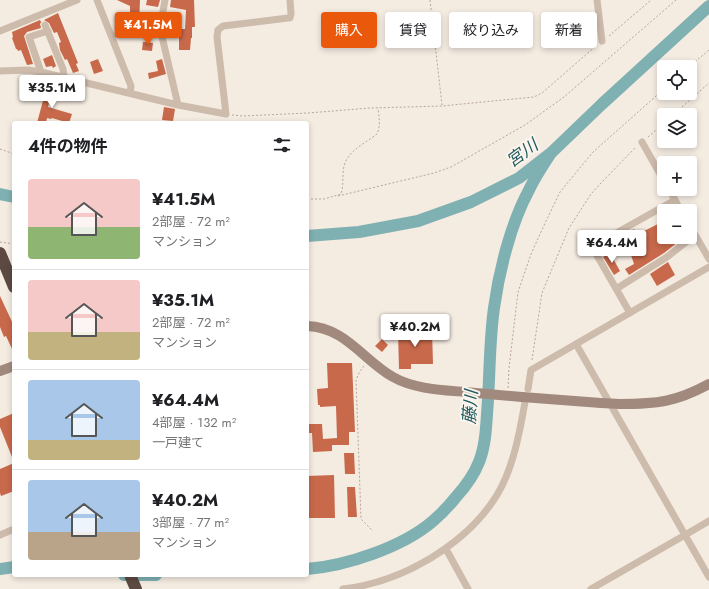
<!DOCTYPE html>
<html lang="ja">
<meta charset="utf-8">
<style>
:root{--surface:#fff;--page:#f6f6f6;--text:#202124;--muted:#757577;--line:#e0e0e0;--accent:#ea580c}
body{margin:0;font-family:Jost,"Noto Sans JP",sans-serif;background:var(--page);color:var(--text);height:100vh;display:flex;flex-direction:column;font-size:15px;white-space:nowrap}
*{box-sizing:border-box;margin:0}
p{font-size:13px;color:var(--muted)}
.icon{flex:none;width:22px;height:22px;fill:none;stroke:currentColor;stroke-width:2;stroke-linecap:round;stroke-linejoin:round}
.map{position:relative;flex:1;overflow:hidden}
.sheet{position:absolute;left:12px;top:121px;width:297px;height:456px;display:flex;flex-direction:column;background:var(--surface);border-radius:4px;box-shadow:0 2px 6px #0003}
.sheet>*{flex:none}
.banner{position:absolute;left:321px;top:12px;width:328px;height:36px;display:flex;gap:8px}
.buttons{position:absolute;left:657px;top:60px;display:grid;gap:8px}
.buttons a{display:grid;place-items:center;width:40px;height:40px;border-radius:4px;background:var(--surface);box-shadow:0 2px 6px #0003;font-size:20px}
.price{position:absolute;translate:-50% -34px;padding:0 9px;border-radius:4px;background:#fff;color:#222;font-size:13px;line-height:26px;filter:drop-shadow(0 1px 2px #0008)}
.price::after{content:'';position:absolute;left:50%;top:24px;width:12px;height:9px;margin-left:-6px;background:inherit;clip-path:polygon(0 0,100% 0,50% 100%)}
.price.current{background:var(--accent);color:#fff}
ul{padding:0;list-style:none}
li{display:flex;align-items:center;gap:12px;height:100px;padding:0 16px}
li+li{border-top:1px solid var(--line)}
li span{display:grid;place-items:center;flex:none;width:112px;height:80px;border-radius:4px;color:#555}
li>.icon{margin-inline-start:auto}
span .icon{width:48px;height:48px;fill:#fffc;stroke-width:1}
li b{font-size:17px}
h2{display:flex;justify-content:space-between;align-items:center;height:48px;padding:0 16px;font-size:17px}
.tag{padding:0 14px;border-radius:4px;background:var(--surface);box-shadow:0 2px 6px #0003;font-size:14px;line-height:36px}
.tag.current{background:var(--accent);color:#fff}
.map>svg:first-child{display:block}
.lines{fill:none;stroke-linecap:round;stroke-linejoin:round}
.river{stroke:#7fb0b2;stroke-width:12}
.building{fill:#c8694b}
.path{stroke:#b9a596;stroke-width:1;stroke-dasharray:2 2;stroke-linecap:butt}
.street{stroke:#cdbbac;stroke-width:7}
.secondary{stroke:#a18a7d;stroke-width:10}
.highway{stroke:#5c4a42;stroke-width:12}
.secondary-bridge{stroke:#a18a7d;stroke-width:10}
.labels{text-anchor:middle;stroke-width:4;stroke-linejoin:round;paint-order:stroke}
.water-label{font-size:17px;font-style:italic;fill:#1f5a5e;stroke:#fbf5ee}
</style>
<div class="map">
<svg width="709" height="589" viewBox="0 0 709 589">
<rect width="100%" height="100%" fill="#f4ebe1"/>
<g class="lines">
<path class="river" d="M0,194L14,197
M307,236L359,232L418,221L471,202L519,178L551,153L602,104L709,6
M0,569L14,567
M307,569C346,566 403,547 433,521C441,514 449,506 456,497C465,487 474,475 479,462C485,447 486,430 487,414C490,379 489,343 494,308C499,271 511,223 529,190C535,177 543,165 551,153
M124,575H156"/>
</g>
<path class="building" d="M117,0H140L139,25H130V6Z
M147,0H160L158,7L146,5Z
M171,0H194L195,27H192V38H191L190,50H179V34H181V29H185L186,10L170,7Z
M58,13L78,63L76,64L79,71L73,73L67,59L65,60L60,50L59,43L61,42L57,32L54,33L49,23L44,20Z
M40,20L41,22L42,21L40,24L41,28L27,32L24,36L33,64L27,65L21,50L18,51L17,49H16L12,38L13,37L12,32Z
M143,42L153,43L152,51L142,50Z
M52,55L56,66L53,68L52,66L46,67L43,59Z
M98,59L103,71L94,74L90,62Z
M162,59L166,74L149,79L148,73L158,71L156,61Z
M48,82L54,84L48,107L72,114L69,123L52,118L51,119L47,118L46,123H37Z
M27,86L35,87L34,94L26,93Z
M164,107L175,109L173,121L162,120Z
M664,221V237H680L682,239L664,253L629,275L625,269L634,264L628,246L626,247L624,241H627L625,234L634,229L636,235Z
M610,253L620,271L614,275L603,257Z
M668,262L675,275L657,286L650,274Z
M0,296L14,326V353L6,336L4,337L0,327Z
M432,330L433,364H411V369H399L398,331Z
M382,339L388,345L382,352L375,346Z
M327,363H352L355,432H349V445H332V451L313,452L312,433H307V424H322L323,439L337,438L336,406L320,407V405H318L317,389L328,388Z
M14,413V462L0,427V419Z
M344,453H354L355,474H345Z
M14,463V491L1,496L0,493V469Z
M334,475L335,518H307V476Z
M347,487H355L357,517H348Z"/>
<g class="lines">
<path class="path" d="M430,0L442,105
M609,36L651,0
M689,67L709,50
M232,115L243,116L308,113L370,108L442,106L534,97L542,93L597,45
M673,115L709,83
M648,137L664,123
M0,149L14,154
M338,196L434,173L451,167L525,125L564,97L676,0
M307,199H324L341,194C344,185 342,175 344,166C348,150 366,143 377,134C381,125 379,117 378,108
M0,242L14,244
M307,289L311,290
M532,360L542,293L569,228L591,194L601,183L636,147
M364,366L359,373L356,380L361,519L373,531
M508,388L509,368L518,292L531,254L546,221L560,192L593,152L664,89"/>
<path class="street" d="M97,0L131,86L130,93
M165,0L160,28L178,105
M597,0L602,41
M45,25L63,69L64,77
M0,31L77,0
M0,71L28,70L41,72L178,105L226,114L217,37L218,30L223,26L288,18H290L291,14L290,0
M41,72L29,37L48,31
M642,142L664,181
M669,189L681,211
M690,226L709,259
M616,289L667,257L695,235
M630,313L595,252L594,247L595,245L675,200
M576,344L709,267
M528,389L531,370L576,344L685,535L591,589
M709,521L685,535L709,577
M0,535L14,529
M446,549L468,589
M343,589C402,582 466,545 497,495C513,469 520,431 525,402"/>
<path class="secondary" d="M307,326C345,327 363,360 393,377C414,389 442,390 465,392
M0,371L14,366
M522,397L601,403
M620,404C657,404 676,402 709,384"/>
<path class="highway" d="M0,253L14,287
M130,575L136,589"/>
<path class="secondary-bridge" d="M465,392L522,397
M601,403L620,404"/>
</g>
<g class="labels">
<g class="water-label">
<text transform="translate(522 153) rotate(-36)" y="6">宮川</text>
<text transform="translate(470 407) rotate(-86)" y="6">藤川</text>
</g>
</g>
</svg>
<div class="buttons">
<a><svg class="icon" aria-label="locate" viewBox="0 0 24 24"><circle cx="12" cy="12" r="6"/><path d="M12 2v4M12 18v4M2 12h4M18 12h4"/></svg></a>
<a><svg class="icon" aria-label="layers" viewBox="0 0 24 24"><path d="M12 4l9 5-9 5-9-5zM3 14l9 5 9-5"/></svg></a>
<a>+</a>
<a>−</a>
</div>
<b class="price current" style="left:148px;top:46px">¥41.5M</b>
<b class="price" style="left:52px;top:109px">¥35.1M</b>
<b class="price" style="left:612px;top:264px">¥64.4M</b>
<b class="price" style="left:415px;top:348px">¥40.2M</b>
<div class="banner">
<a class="tag current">購入</a>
<a class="tag">賃貸</a>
<a class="tag">絞り込み</a>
<a class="tag">新着</a>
</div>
<section class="sheet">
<h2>4件の物件<svg class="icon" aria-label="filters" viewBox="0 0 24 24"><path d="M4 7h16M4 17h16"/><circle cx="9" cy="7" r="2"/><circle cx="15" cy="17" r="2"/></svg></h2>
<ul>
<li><span style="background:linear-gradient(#f6c9c9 60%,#8fb573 0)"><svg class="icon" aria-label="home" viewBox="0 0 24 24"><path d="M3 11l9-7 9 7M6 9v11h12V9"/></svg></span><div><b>¥41.5M</b><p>2部屋 · 72 m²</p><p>マンション</p></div></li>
<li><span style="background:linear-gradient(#f6c9c9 65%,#c2b280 0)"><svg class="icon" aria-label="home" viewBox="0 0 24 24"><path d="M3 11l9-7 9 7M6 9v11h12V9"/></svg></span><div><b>¥35.1M</b><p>2部屋 · 72 m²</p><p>マンション</p></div></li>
<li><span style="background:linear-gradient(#a9c7e8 75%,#c2b280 0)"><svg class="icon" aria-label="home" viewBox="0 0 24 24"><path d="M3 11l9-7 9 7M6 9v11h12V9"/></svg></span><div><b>¥64.4M</b><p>4部屋 · 132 m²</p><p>一戸建て</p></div></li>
<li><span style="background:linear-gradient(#a9c7e8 65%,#b9a48a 0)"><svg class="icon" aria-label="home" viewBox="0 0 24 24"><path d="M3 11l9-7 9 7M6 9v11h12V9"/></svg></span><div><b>¥40.2M</b><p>3部屋 · 77 m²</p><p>マンション</p></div></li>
</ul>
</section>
</div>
